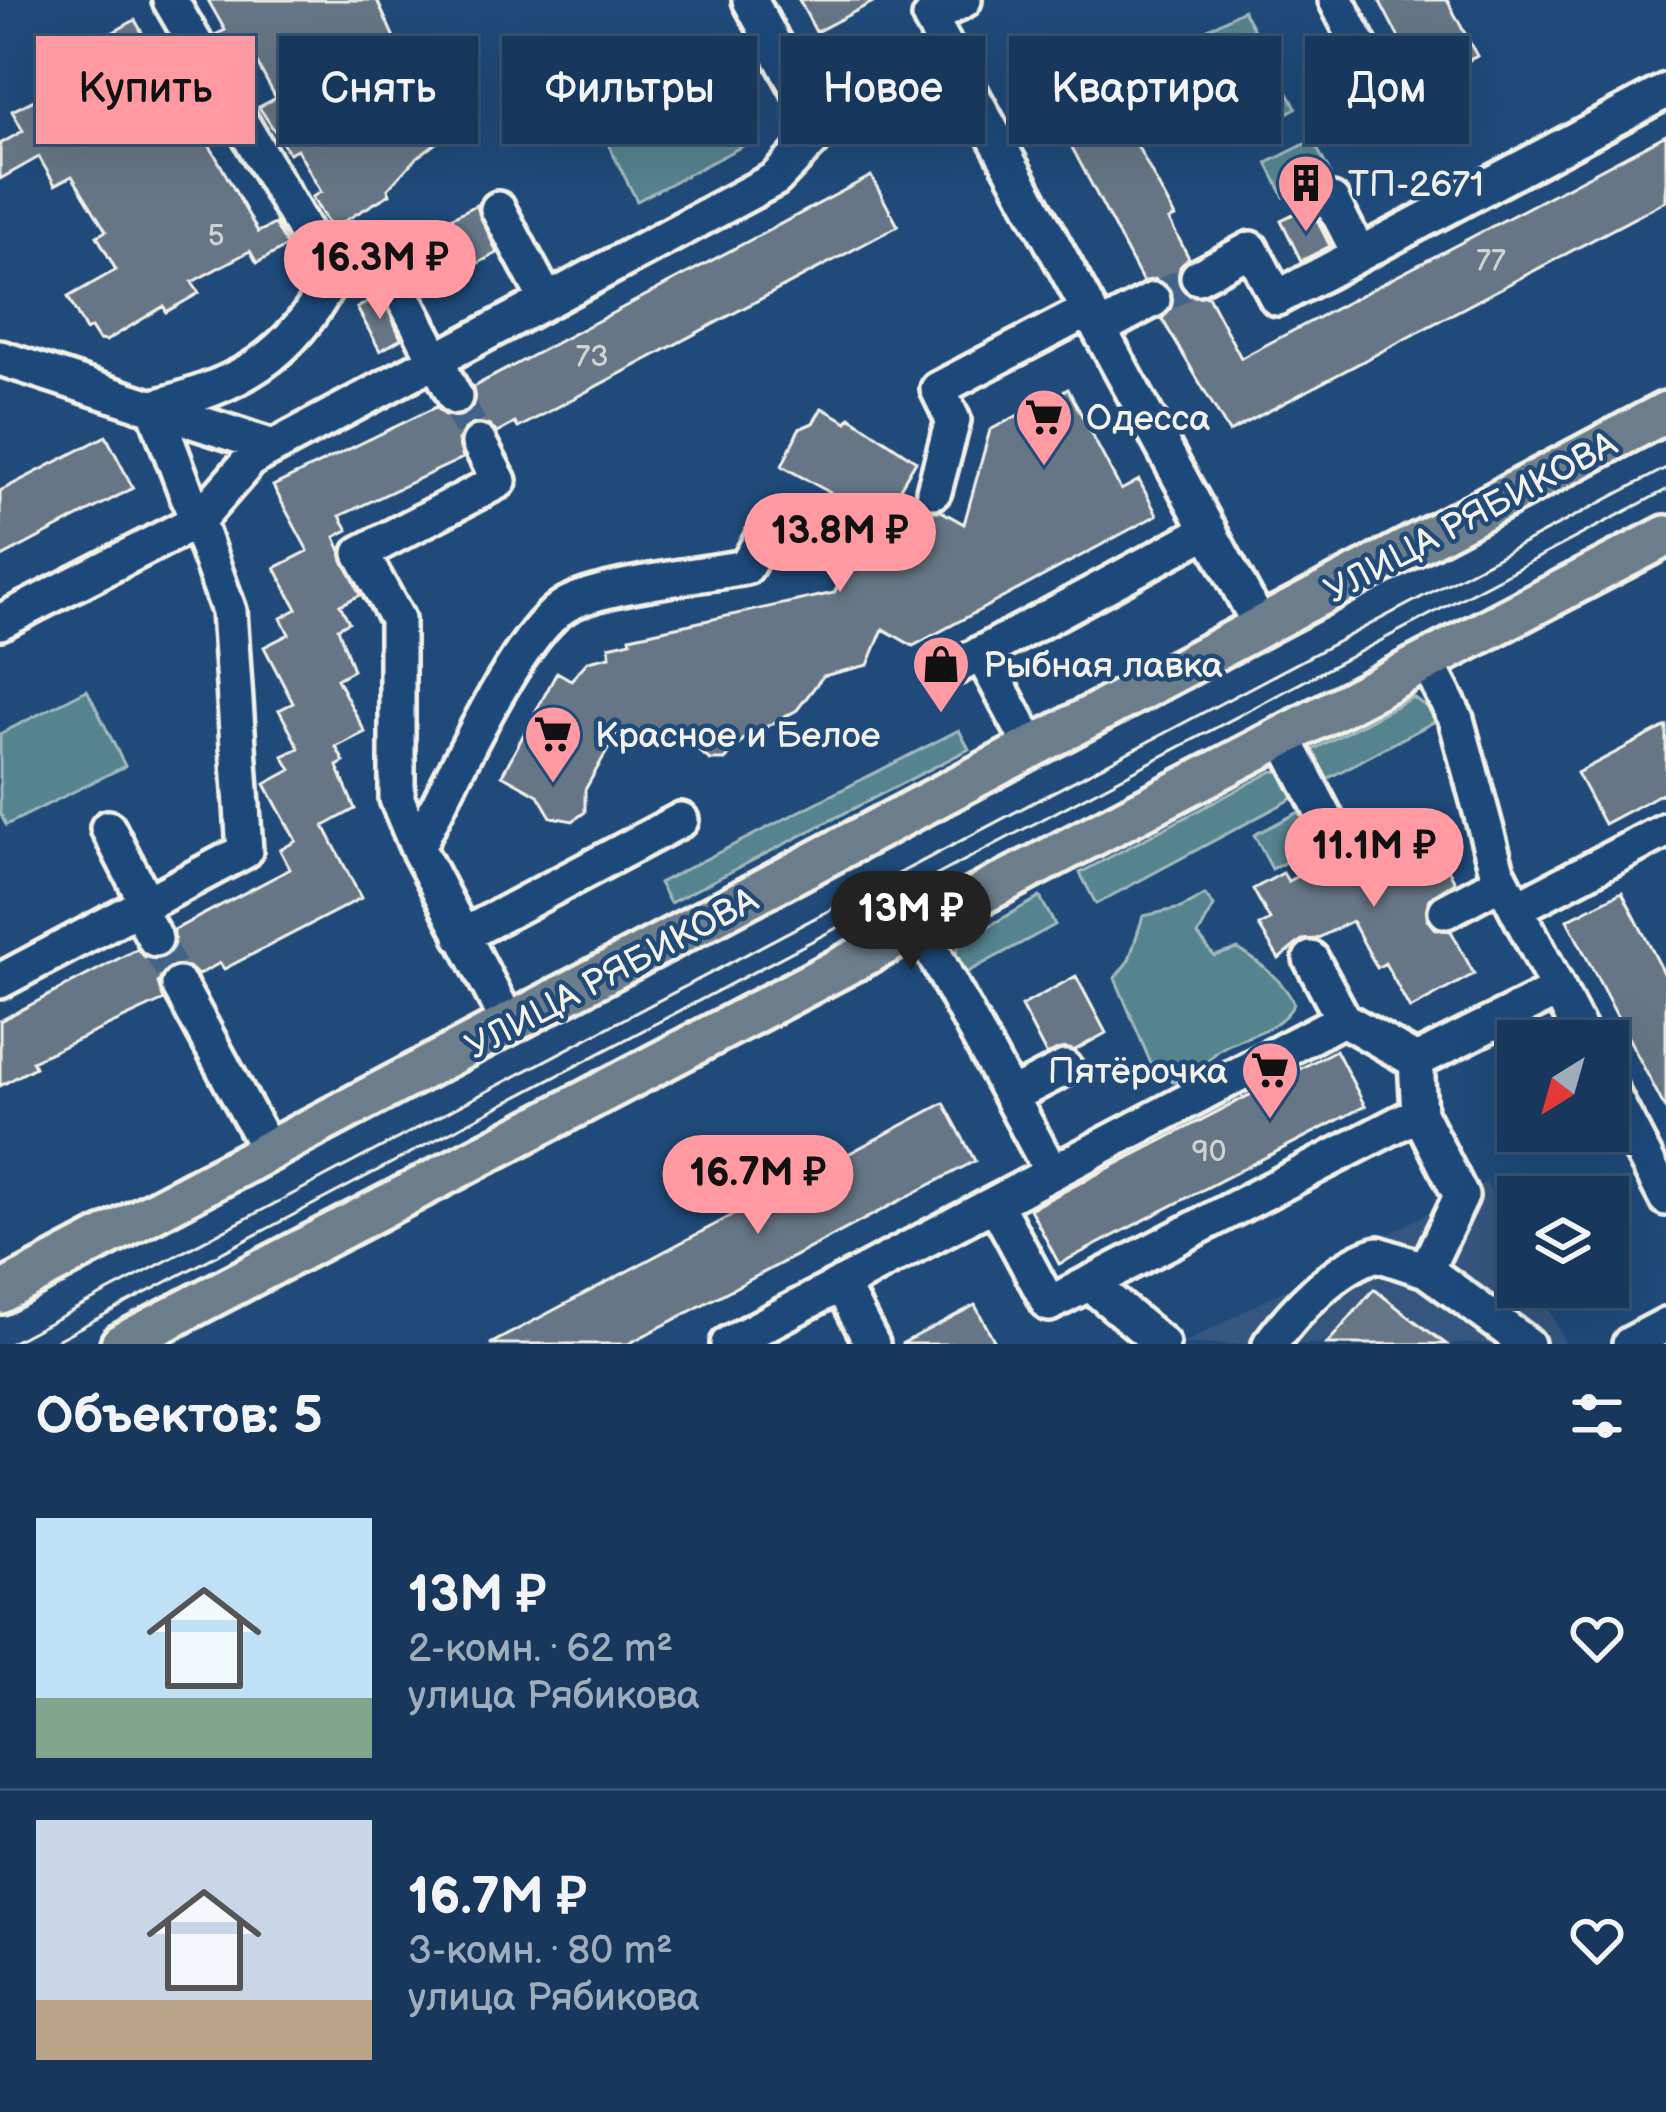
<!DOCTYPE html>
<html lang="ru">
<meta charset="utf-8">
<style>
:root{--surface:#17385c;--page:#244365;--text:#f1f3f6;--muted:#9eacbb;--line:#365272;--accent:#ff9aa2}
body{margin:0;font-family:"Balsamiq Sans",sans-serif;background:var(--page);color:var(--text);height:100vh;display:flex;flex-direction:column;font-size:45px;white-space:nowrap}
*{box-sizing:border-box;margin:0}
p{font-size:39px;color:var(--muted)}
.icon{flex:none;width:66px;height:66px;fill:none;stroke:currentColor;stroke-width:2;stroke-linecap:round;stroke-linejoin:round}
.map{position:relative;height:1344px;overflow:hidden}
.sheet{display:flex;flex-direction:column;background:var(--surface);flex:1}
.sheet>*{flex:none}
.banner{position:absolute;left:36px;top:36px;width:1596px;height:108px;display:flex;gap:24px}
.needle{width:78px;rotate:217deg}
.buttons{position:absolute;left:1497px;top:1020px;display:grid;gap:24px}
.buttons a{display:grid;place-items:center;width:132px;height:132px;border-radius:0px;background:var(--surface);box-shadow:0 12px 48px #0002,0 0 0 3px var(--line);font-size:60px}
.price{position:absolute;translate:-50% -102px;padding:0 27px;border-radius:42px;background:var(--accent);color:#111;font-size:39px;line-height:78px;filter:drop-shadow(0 3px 6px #0008)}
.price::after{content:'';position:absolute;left:50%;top:72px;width:36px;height:27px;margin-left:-18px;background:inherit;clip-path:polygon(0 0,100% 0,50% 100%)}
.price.current{background:#222;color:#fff}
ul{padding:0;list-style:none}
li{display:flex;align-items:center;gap:36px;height:300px;padding:0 36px}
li+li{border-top:3px solid var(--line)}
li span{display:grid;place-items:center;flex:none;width:336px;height:240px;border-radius:0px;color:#555}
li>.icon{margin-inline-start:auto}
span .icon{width:144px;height:144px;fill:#fffc;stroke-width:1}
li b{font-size:51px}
h2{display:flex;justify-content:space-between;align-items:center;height:144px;padding:0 36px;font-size:51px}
.chip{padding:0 42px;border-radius:0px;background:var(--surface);box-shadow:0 12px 48px #0002,0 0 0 3px var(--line);font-size:42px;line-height:108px}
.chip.current{background:var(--accent);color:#111}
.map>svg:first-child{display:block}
.built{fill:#34577e}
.green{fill:#54838e;stroke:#a4babb;stroke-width:3}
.building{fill:#667686;stroke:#f4f1e8;stroke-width:3}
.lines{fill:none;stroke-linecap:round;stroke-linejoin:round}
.minor-tunnel{stroke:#3f638a;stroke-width:33;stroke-dasharray:33 16;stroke-linecap:butt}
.minor-casing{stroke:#f4f1e8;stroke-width:42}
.major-casing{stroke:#f4f1e8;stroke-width:48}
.minor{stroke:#1f4a7a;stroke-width:33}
.major{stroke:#6c7d8b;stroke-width:39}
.tram{stroke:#f4f1e8;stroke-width:3}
.labels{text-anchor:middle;stroke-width:9;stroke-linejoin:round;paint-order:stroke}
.number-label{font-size:30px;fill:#d0d2d0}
.poi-label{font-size:36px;fill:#f4f1e8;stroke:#1f4a7a;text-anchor:start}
.street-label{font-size:36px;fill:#f4f1e8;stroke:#1f4a7a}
</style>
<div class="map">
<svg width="1666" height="1344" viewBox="0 0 1666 1344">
<rect width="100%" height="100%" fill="#1f4a7a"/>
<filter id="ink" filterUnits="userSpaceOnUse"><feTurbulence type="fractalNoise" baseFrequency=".00833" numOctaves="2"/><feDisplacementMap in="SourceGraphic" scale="24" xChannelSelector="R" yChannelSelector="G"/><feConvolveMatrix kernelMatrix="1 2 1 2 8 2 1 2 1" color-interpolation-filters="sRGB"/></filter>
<g filter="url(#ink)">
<path class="built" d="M1486,1182L1518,1247V1287H1538L1566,1344H1183Z"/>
<path class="green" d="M1243,10L1296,108L1250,133L1197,35Z
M718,81L750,142L637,201L606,140Z
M1313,140L1330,173L1284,197L1267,163Z
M87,690L125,766L6,825L0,813V734Z
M1413,697L1441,718L1319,783L1311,751Z
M959,730L969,749L670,903L659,883Z
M1273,771L1285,772L1299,795L1096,904L1080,873Z
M1299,812L1317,846L1272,869L1254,835Z
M1205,895L1214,906L1198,935L1214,956L1238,949C1258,961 1285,982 1294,1004C1280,1029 1252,1034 1228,1045C1205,1055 1202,1081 1173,1082L1152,1066L1115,978L1129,960L1143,916L1181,908Z
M1040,897L1055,925L962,975L954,960L959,943Z"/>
<path class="building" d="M208,0H377L440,140L416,158L388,189L390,194L331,229L312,197L321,192L297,149L289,153L259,107L276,98L252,54L236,64L226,55L215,35L225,30Z
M799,0H877L816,32Z
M1379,0H1447L1477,56L1423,84Z
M135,20L153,52L169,46L187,72L198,96L186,103L258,232L275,224L287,246L257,263L250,251L192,282L199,293L166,312L164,306L106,341L99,340L91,328L86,331L68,297L116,270L97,236L106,231L72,176L55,185L39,157L0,179V144L23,131L12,111L97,69L85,48Z
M1091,58L1175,217L1169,220L1189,258L1180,267L1179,286L1188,295L1208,296L1241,358L1666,135V201L1229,432L1162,319L1174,302L1171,289L1155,279L1143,282L1039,85Z
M871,176L898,226L518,428L515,423L497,433L489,425L470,424L458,441L463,458L340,516L348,530L335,537L360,595L340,605L349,622L338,628L353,670L337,679L365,732L336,747L344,762L337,766L355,809L324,826L361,898L224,969L220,963L198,975L189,967L170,966L158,983L164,1000L32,1061L35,1067L0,1086V1021L137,949L145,957L164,958L173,949L174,930L290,869L280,850L296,841L265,784L291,770L283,756L299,748L279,710L293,703L264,647L289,634L281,618L297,609L275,568L308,551L273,486L436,407L445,415L464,416L473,407V387Z
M476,205L497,253L435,286L410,239Z
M1310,206L1330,246L1301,261L1281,220Z
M382,294L401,339L380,351L357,308Z
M1068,389L1121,490L1139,480L1157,515L913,646L883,629L868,665L823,676L797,710L744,739L725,760H710L691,744L620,728L585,790V812L573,821L551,817L538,795L502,775L557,672L571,680L588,661L610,656L609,646L631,641L630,637L834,593L876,518L782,466L799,429L813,423L822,408L847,422L850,417L916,461L900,488L927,511H941L964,524L990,430Z
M106,436L133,488L0,558V491Z
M1666,726V791L1604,824L1577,773Z
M1408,817L1431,861L1441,856L1455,882L1429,899L1427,920L1436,929L1451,931L1474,974L1410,1009L1385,963L1377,968L1352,921L1316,939L1302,940L1279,959L1259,926L1270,920L1253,889L1283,873L1288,881L1328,860L1347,861L1359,843Z
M1622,892L1666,977V1110L1567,920Z
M1076,976L1106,1033L1075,1050L1046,1054L1021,1006Z
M1336,1050L1365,1106L1059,1264L1030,1209Z
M944,1103L975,1161L628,1344H490Z
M1374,1289L1408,1316L1446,1344H1327Z
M975,1305L996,1344H901Z"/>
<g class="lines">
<path class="minor-tunnel" d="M1153,300L1198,277
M455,397L479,443
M155,939L179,985"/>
<defs>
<path id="minor" d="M750,0L821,131L953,60L1261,627
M1336,0L1397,119
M953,60L930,18L964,0
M1332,201L1359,254
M498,209L547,301
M1198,277L1251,249L1277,298L1666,91
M403,296L455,397
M1099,329L1153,300
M0,358L273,447
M934,491L953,420L938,389L1089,310
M0,622L197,521L154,407C239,385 290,358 332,278L170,0
M981,653L1032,748
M1427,662L1456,719L1497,871L1585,1041
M956,667L1209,530
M1283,736L1338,842
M108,828L147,904
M417,847L397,799V619L361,553L499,481L479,443
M138,908L155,939
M1517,908L1666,830
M1446,911L1502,881
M919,926L1052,1173
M462,936L681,820
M1311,959L1343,1019
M0,981L245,851L229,611L197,521L251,459L775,179L821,131
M179,985L269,1152
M510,1026L417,847C447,791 516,634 566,605C602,585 702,575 746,567L772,522
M1608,1086L1666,1198
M1011,1096L1065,1068
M1419,1113L1461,1196L1426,1270
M995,1203L1049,1304L1419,1113L1416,1061
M1089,1283L1162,1344
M841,1284L872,1344
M728,1344L1343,1019L1416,1061L1558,990
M1270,1344C1293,1312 1338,1264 1378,1254L1426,1270L1527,1344
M1630,1344L1666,1325"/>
<path id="major" d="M0,1293L1666,412
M121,1344L1666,536"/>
</defs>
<use href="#minor" class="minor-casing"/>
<use href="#major" class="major-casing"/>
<use href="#minor" class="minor"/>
<use href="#major" class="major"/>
<path class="tram" d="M9,1344L1666,468
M49,1344L1666,490"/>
</g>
</g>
<defs>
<symbol id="building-pin" viewBox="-11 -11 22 30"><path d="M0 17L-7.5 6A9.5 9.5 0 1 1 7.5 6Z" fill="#ff9aa2" stroke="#1f4a7a"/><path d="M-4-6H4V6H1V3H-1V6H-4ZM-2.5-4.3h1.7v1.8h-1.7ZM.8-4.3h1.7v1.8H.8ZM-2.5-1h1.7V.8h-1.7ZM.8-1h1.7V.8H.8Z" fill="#111"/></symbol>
<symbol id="supermarket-pin" viewBox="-11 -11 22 30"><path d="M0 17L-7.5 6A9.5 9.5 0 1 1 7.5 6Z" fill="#ff9aa2" stroke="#1f4a7a"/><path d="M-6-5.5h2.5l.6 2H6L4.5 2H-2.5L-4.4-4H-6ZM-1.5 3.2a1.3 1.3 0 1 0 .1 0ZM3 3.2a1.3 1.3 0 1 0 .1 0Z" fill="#111"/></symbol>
<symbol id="shop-pin" viewBox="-11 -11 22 30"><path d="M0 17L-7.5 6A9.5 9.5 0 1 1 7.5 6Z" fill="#ff9aa2" stroke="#1f4a7a"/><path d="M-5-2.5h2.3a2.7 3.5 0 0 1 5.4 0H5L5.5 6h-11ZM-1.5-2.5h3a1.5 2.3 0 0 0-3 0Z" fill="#111"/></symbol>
</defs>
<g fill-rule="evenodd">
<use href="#building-pin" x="1273" y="150" width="66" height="90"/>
<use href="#supermarket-pin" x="1011" y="384" width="66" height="90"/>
<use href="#shop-pin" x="908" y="631" width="66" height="90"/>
<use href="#supermarket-pin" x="520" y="701" width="66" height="90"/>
<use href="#supermarket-pin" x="1237" y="1037" width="66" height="90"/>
</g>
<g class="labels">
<g class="number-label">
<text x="216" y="245">5</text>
<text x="1491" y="270">77</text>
<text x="592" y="366">73</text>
<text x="1209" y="1161">90</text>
</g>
<g class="poi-label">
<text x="1348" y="196">ТП-2671</text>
<text x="1086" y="430">Одесса</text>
<text x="983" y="677">Рыбная лавка</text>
<text x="595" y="747">Красное и Белое</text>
<text x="1228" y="1083" text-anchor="end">Пятёрочка</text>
</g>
<g class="street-label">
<text transform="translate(1470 516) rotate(-28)" y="13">УЛИЦА РЯБИКОВА</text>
<text transform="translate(611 972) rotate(-28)" y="13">УЛИЦА РЯБИКОВА</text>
</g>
</g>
</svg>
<div class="buttons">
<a><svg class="needle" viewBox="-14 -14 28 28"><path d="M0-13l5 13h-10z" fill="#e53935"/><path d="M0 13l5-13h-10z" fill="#9eacbb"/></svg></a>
<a><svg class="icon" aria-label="layers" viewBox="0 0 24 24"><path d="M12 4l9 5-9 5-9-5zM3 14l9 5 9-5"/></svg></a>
</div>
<b class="price" style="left:380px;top:322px">16.3M ₽</b>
<b class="price" style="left:840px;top:595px">13.8M ₽</b>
<b class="price" style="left:1374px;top:910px">11.1M ₽</b>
<b class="price current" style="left:911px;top:973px">13M ₽</b>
<b class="price" style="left:758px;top:1237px">16.7M ₽</b>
<div class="banner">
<a class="chip current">Купить</a>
<a class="chip">Снять</a>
<a class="chip">Фильтры</a>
<a class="chip">Новое</a>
<a class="chip">Квартира</a>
<a class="chip">Дом</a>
</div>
</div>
<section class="sheet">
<h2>Объектов: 5<svg class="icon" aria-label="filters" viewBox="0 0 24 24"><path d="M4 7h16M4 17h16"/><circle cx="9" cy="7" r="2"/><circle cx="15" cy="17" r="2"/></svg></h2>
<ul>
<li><span style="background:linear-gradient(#bfe0f5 75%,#7fa58c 0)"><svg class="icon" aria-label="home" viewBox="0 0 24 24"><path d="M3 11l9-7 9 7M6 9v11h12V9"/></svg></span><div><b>13M ₽</b><p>2-комн. · 62 m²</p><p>улица Рябикова</p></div><svg class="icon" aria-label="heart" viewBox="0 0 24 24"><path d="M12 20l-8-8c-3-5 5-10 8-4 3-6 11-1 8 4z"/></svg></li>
<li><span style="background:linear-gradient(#c9d6e8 75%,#b9a48a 0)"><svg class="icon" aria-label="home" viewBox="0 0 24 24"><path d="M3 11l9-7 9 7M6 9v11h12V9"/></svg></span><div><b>16.7M ₽</b><p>3-комн. · 80 m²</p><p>улица Рябикова</p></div><svg class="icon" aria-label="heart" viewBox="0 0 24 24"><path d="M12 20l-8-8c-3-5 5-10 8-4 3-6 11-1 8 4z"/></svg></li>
</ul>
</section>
